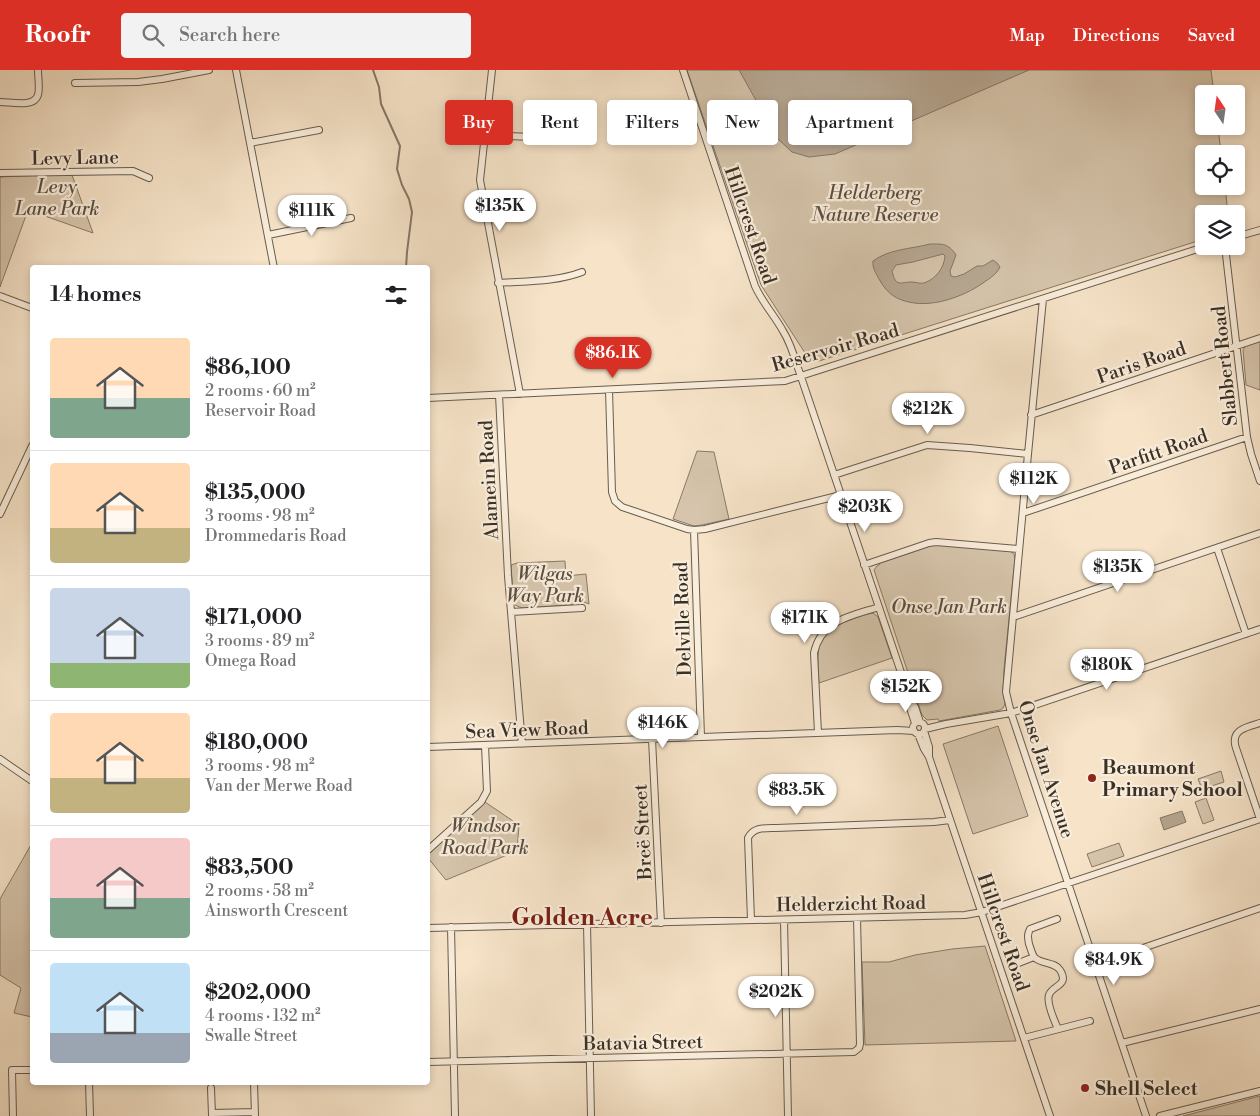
<!DOCTYPE html>
<meta charset="utf-8">
<style>
:root{--surface:#fff;--page:#f2f2f2;--text:#202124;--muted:#757577;--line:#e0e0e0;--accent:#d93025}
body{margin:0;font-family:"Libre Bodoni",serif;background:var(--page);color:var(--text);height:100vh;display:flex;flex-direction:column;font-size:19px;white-space:nowrap}
*{box-sizing:border-box;margin:0}
p{font-size:16px;color:var(--muted)}
.icon{flex:none;width:28px;height:28px;fill:none;stroke:currentColor;stroke-width:2;stroke-linecap:round;stroke-linejoin:round}
.map{position:relative;flex:1;overflow:hidden}
.details{position:absolute;left:30px;top:195px;width:400px;height:820px;display:flex;flex-direction:column;background:var(--surface);border-radius:5px;box-shadow:0 2px 8px #0003}
.details>*{flex:none}
.top-card{position:absolute;left:445px;top:30px;width:475px;height:45px;display:flex;gap:10px}
.needle{width:32px;rotate:347deg}
.buttons{position:absolute;left:1195px;top:15px;display:grid;gap:10px}
.buttons a{display:grid;place-items:center;width:50px;height:50px;border-radius:5px;background:var(--surface);box-shadow:0 2px 8px #0003;font-size:25px}
.price{position:absolute;translate:-50% -42px;padding:0 11px;border-radius:18px;background:#fff;color:#222;font-size:16px;line-height:32px;filter:drop-shadow(0 1px 2px #0008)}
.price::after{content:'';position:absolute;left:50%;top:30px;width:15px;height:11px;margin-left:-8px;background:inherit;clip-path:polygon(0 0,100% 0,50% 100%)}
.price.selected{background:var(--accent);color:#fff}
ul{padding:0;list-style:none}
li{display:flex;align-items:center;gap:15px;height:125px;padding:0 20px}
li+li{border-top:1px solid var(--line)}
li span{display:grid;place-items:center;flex:none;width:140px;height:100px;border-radius:5px;color:#555}
li>.icon{margin-inline-start:auto}
span .icon{width:60px;height:60px;fill:#fffc;stroke-width:1}
li b{font-size:21px}
h2{display:flex;justify-content:space-between;align-items:center;height:60px;padding:0 20px;font-size:21px}
.chip{padding:0 18px;border-radius:5px;background:var(--surface);box-shadow:0 2px 8px #0003;font-size:18px;line-height:45px}
.chip.selected{background:var(--accent);color:#fff}
header{display:flex;align-items:center;gap:30px;box-sizing:border-box;height:70px;padding:0 25px;background:var(--accent);color:#fff}
header strong{font-size:24px}
nav{display:flex;gap:28px;margin-inline-start:auto;font-size:18px}
.search{width:350px;height:45px;background:var(--page);display:flex;align-items:center;gap:12px;box-sizing:border-box;padding:0 18px;border-radius:5px;color:var(--muted);font-size:19px}
.map>svg:first-child{display:block}
.green{fill:#d6c5ac;stroke:#887a69}
.water{fill:#b6a691;stroke:#847766;fill-rule:evenodd}
.lines{fill:none;stroke-linecap:round;stroke-linejoin:round}
.stream{stroke:#847766;stroke-width:2}
.minor-casing{stroke:#695d4e;stroke-width:8}
.minor{stroke:#f9eddb;stroke-width:6}
.poi-dot{fill:#8f2418;stroke:#f9eddb;stroke-width:2}
.labels{text-anchor:middle;stroke-width:4.5;stroke-linejoin:round;paint-order:stroke}
.street-label{font-size:19px;fill:#3a3026;stroke:#f9eddb}
.park-label{font-size:19px;font-style:italic;fill:#594e41;stroke:#f9eddb}
.poi-label{font-size:19px;font-weight:bold;fill:#3a3026;stroke:#f9eddb;text-anchor:start}
.district-label{font-size:24px;font-weight:bold;fill:#7a1f14;stroke:#f9eddb}
</style>
<header>
<strong>Roofr</strong>
<div class="search"><svg class="icon" aria-label="search" viewBox="0 0 24 24"><circle cx="10" cy="10" r="6"/><path d="M15 15l6 6"/></svg>Search here</div>
<nav><a>Map</a><a>Directions</a><a>Saved</a></nav>
</header>
<div class="map">
<svg width="1260" height="1046" viewBox="0 0 1260 1046">
<rect width="100%" height="100%" fill="#f6e3c8"/>
<filter id="stains"><feTurbulence type="fractalNoise" baseFrequency=".004" numOctaves="4"/><feColorMatrix values="0 0 0 0 .2 0 0 0 0 .09 0 0 0 0 .02 0 0 0 .5 -.17"/></filter>
<radialGradient id="worn" r=".72"><stop offset=".6" stop-color="#630" stop-opacity="0"/><stop offset="1" stop-color="#630" stop-opacity=".3"/></radialGradient>
<path class="green" d="M687,0H1211L1214,24H1204V56H1218L1221,84H1204V116H1225L1228,144H1204V169L819,291L812,287L807,286L761,215Z
M64,104L66,105H72L93,163L28,140L0,217V107Z
M1260,271V320L1246,315L1243,280L1246,275Z
M697,381L714,382L729,449L702,455L694,456L673,449Z
M936,474L1010,481L1014,484L1015,488L1004,599L1003,619L1005,634L1003,638L1000,640L939,651L938,649L927,650L922,645L874,500L877,496L880,494V493Z
M565,491L566,506L586,504L589,534L581,531L571,535L522,538L515,535L513,523L511,495L517,493Z
M873,543L878,547L892,588L819,613C817,580 814,562 850,550C858,547 865,544 873,543Z
M998,656L1028,746L973,764L943,674Z
M1221,701L1224,712L1202,719L1198,709Z
M1206,728L1214,750L1203,754L1195,732Z
M485,732L519,755L517,781L446,810L428,788V784Z
M32,773V947L14,943L21,918L0,905V829Z
M1119,773L1124,786L1092,797L1087,784Z
M985,876L1016,971L865,975L862,892H889L915,885L952,879Z
M1260,1026V1046H1183Z"/>
<path class="water" d="M739,0H1029L835,84L809,87L792,82L777,68Z
M930,174C943,174 948,173 956,185L950,201L951,206L955,207L964,204L977,196H983L993,190L997,193L1000,197C996,205 990,208 983,213C963,227 930,239 905,231C893,228 885,220 879,209C876,203 872,198 873,191C889,179 911,179 930,174ZM943,184L945,186C944,198 936,209 924,213C920,214 916,212 912,212C900,212 896,218 892,201L896,195L913,192Z
M1182,741L1186,752L1164,760L1160,748Z"/>
<g class="lines">
<path class="stream" d="M373,0L379,17L381,34L400,76L397,99L402,115L409,129L412,142L407,182L406,198"/>
<defs>
<path id="minor" d="M236,0L274,198
M492,0L480,110L520,324
M683,0L755,216C762,232 774,245 783,261C790,272 794,285 798,298L909,626L910,638L915,653
M75,13L138,12L162,9L209,0
M0,32C11,32 34,38 38,25C40,18 38,8 38,0
M484,65L532,67L564,62
M250,73L319,60
M0,103L133,101L149,108
M268,165L351,148
M1236,167L1260,160
M1225,176L1247,367L1251,384L1260,411
M498,213C526,211 556,212 582,202
M0,226L32,238
M1043,229L1028,384L1006,622L1011,643L1146,1046
M609,320L612,422L615,431L622,437L687,459L694,460L705,459L841,425
M499,325L508,506L522,674
M428,328L785,311L1207,176
M1031,345L1260,268
M834,405L927,375L970,378L1028,384
M1023,443L1247,367
M0,444L32,376
M694,460L701,667
M1217,478L1246,564
M864,495L929,473L936,472L1019,479
M511,542L582,538
M1013,547L1260,463
M910,629L915,637L920,652
M913 658a6 6 0 1 1 12 0a6 6 0 1 1-12 0Z
M925,659L946,654L1011,643L1260,559
M924,661L929,677V686
M818,663L814,583C821,550 851,546 879,537
M918,664L924,679L929,687L1050,1046
M652,669L661,853
M428,677L897,660L914,661
M0,689L32,711
M1260,749L1236,678C1230,660 1246,657 1260,653
M428,780L481,732L487,721L485,675
M1057,849L1030,859C1027,865 1028,868 1029,874C1031,879 1032,885 1035,888C1042,894 1055,892 1060,900C1070,916 1052,915 1049,925C1046,933 1055,952 1058,959
M751,850L748,768C753,757 765,758 776,758L934,752L950,750
M784,850L788,1046
M587,854L591,1046
M451,857L455,1046
M428,858L965,845L982,842L1260,749
M1016,894L1034,887
M1096,894L1260,838
M1024,968L1090,951
M1122,973L1260,939
M428,992L854,982L859,978L860,974L857,848
M89,1012L90,1046
M254,1012L255,1046
M211,1018L212,1045
M212,1043L255,1042
M13,1046L12,1000H32
M1160,1046L1260,1021"/>
</defs>
<use href="#minor" class="minor-casing"/>
<use href="#minor" class="minor"/>
</g>
<g class="poi-dot">
<circle cx="1092" cy="708" r="5"/>
<circle cx="1085" cy="1018" r="5"/>
</g>
<g class="labels">
<g class="street-label">
<text transform="translate(75 87) rotate(-1)" y="7">Levy Lane</text>
<text transform="translate(751 155) rotate(71)" y="7">Hillcrest Road</text>
<text transform="translate(835 277) rotate(-16)" y="7">Reservoir Road</text>
<text transform="translate(1141 292) rotate(-19)" y="7">Paris Road</text>
<text transform="translate(1224 296) rotate(-96)" y="7">Slabbert Road</text>
<text transform="translate(1158 381) rotate(-19)" y="7">Parfitt Road</text>
<text transform="translate(488 410) rotate(-93)" y="7">Alamein Road</text>
<text transform="translate(682 549) rotate(-92)" y="7">Delville Road</text>
<text transform="translate(527 659) rotate(-2)" y="7">Sea View Road</text>
<text transform="translate(1047 699) rotate(72)" y="7">Onse Jan Avenue</text>
<text transform="translate(642 762) rotate(-93)" y="7">Breë Street</text>
<text transform="translate(851 833) rotate(-1)" y="7">Helderzicht Road</text>
<text transform="translate(1004 862) rotate(71)" y="7">Hillcrest Road</text>
<text transform="translate(643 972) rotate(-1)" y="7">Batavia Street</text>
</g>
<g class="park-label">
<text x="57" y="123">Levy<tspan x="57" dy="22">Lane Park</tspan></text>
<text x="875" y="129">Helderberg<tspan x="875" dy="22">Nature Reserve</tspan></text>
<text x="545" y="510">Wilgas<tspan x="545" dy="22">Way Park</tspan></text>
<text x="949" y="543">Onse Jan Park</text>
<text x="485" y="762">Windsor<tspan x="485" dy="22">Road Park</tspan></text>
</g>
<g class="poi-label">
<text x="1102" y="704">Beaumont<tspan x="1102" dy="22">Primary School</tspan></text>
<text x="1095" y="1025">Shell Select</text>
</g>
<g class="district-label">
<text x="582" y="855">Golden Acre</text>
</g>
</g>
<rect width="100%" height="100%" filter="url(#stains)"/>
<rect width="100%" height="100%" fill="url(#worn)"/>
</svg>
<div class="buttons">
<a><svg class="needle" viewBox="-14 -14 28 28"><path d="M0-13l5 13h-10z" fill="#e53935"/><path d="M0 13l5-13h-10z" fill="#757577"/></svg></a>
<a><svg class="icon" aria-label="locate" viewBox="0 0 24 24"><circle cx="12" cy="12" r="6"/><path d="M12 2v4M12 18v4M2 12h4M18 12h4"/></svg></a>
<a><svg class="icon" aria-label="layers" viewBox="0 0 24 24"><path d="M12 4l9 5-9 5-9-5zM3 14l9 5 9-5"/></svg></a>
</div>
<b class="price" style="left:500px;top:162px">$135K</b>
<b class="price" style="left:312px;top:167px">$111K</b>
<b class="price selected" style="left:613px;top:309px">$86.1K</b>
<b class="price" style="left:928px;top:365px">$212K</b>
<b class="price" style="left:1034px;top:435px">$112K</b>
<b class="price" style="left:865px;top:463px">$203K</b>
<b class="price" style="left:1118px;top:523px">$135K</b>
<b class="price" style="left:805px;top:574px">$171K</b>
<b class="price" style="left:1107px;top:621px">$180K</b>
<b class="price" style="left:906px;top:643px">$152K</b>
<b class="price" style="left:663px;top:679px">$146K</b>
<b class="price" style="left:797px;top:746px">$83.5K</b>
<b class="price" style="left:1114px;top:916px">$84.9K</b>
<b class="price" style="left:776px;top:948px">$202K</b>
<div class="top-card">
<a class="chip selected">Buy</a>
<a class="chip">Rent</a>
<a class="chip">Filters</a>
<a class="chip">New</a>
<a class="chip">Apartment</a>
</div>
<section class="details">
<h2>14 homes<svg class="icon" aria-label="filters" viewBox="0 0 24 24"><path d="M4 7h16M4 17h16"/><circle cx="9" cy="7" r="2"/><circle cx="15" cy="17" r="2"/></svg></h2>
<ul>
<li><span style="background:linear-gradient(#ffd9b3 60%,#7fa58c 0)"><svg class="icon" aria-label="home" viewBox="0 0 24 24"><path d="M3 11l9-7 9 7M6 9v11h12V9"/></svg></span><div><b>$86,100</b><p>2 rooms · 60 m²</p><p>Reservoir Road</p></div></li>
<li><span style="background:linear-gradient(#ffd9b3 65%,#c2b280 0)"><svg class="icon" aria-label="home" viewBox="0 0 24 24"><path d="M3 11l9-7 9 7M6 9v11h12V9"/></svg></span><div><b>$135,000</b><p>3 rooms · 98 m²</p><p>Drommedaris Road</p></div></li>
<li><span style="background:linear-gradient(#c9d6e8 75%,#8fb573 0)"><svg class="icon" aria-label="home" viewBox="0 0 24 24"><path d="M3 11l9-7 9 7M6 9v11h12V9"/></svg></span><div><b>$171,000</b><p>3 rooms · 89 m²</p><p>Omega Road</p></div></li>
<li><span style="background:linear-gradient(#ffd9b3 65%,#c2b280 0)"><svg class="icon" aria-label="home" viewBox="0 0 24 24"><path d="M3 11l9-7 9 7M6 9v11h12V9"/></svg></span><div><b>$180,000</b><p>3 rooms · 98 m²</p><p>Van der Merwe Road</p></div></li>
<li><span style="background:linear-gradient(#f6c9c9 60%,#7fa58c 0)"><svg class="icon" aria-label="home" viewBox="0 0 24 24"><path d="M3 11l9-7 9 7M6 9v11h12V9"/></svg></span><div><b>$83,500</b><p>2 rooms · 58 m²</p><p>Ainsworth Crescent</p></div></li>
<li><span style="background:linear-gradient(#bfe0f5 70%,#9aa5b1 0)"><svg class="icon" aria-label="home" viewBox="0 0 24 24"><path d="M3 11l9-7 9 7M6 9v11h12V9"/></svg></span><div><b>$202,000</b><p>4 rooms · 132 m²</p><p>Swalle Street</p></div></li>
</ul>
</section>
</div>
